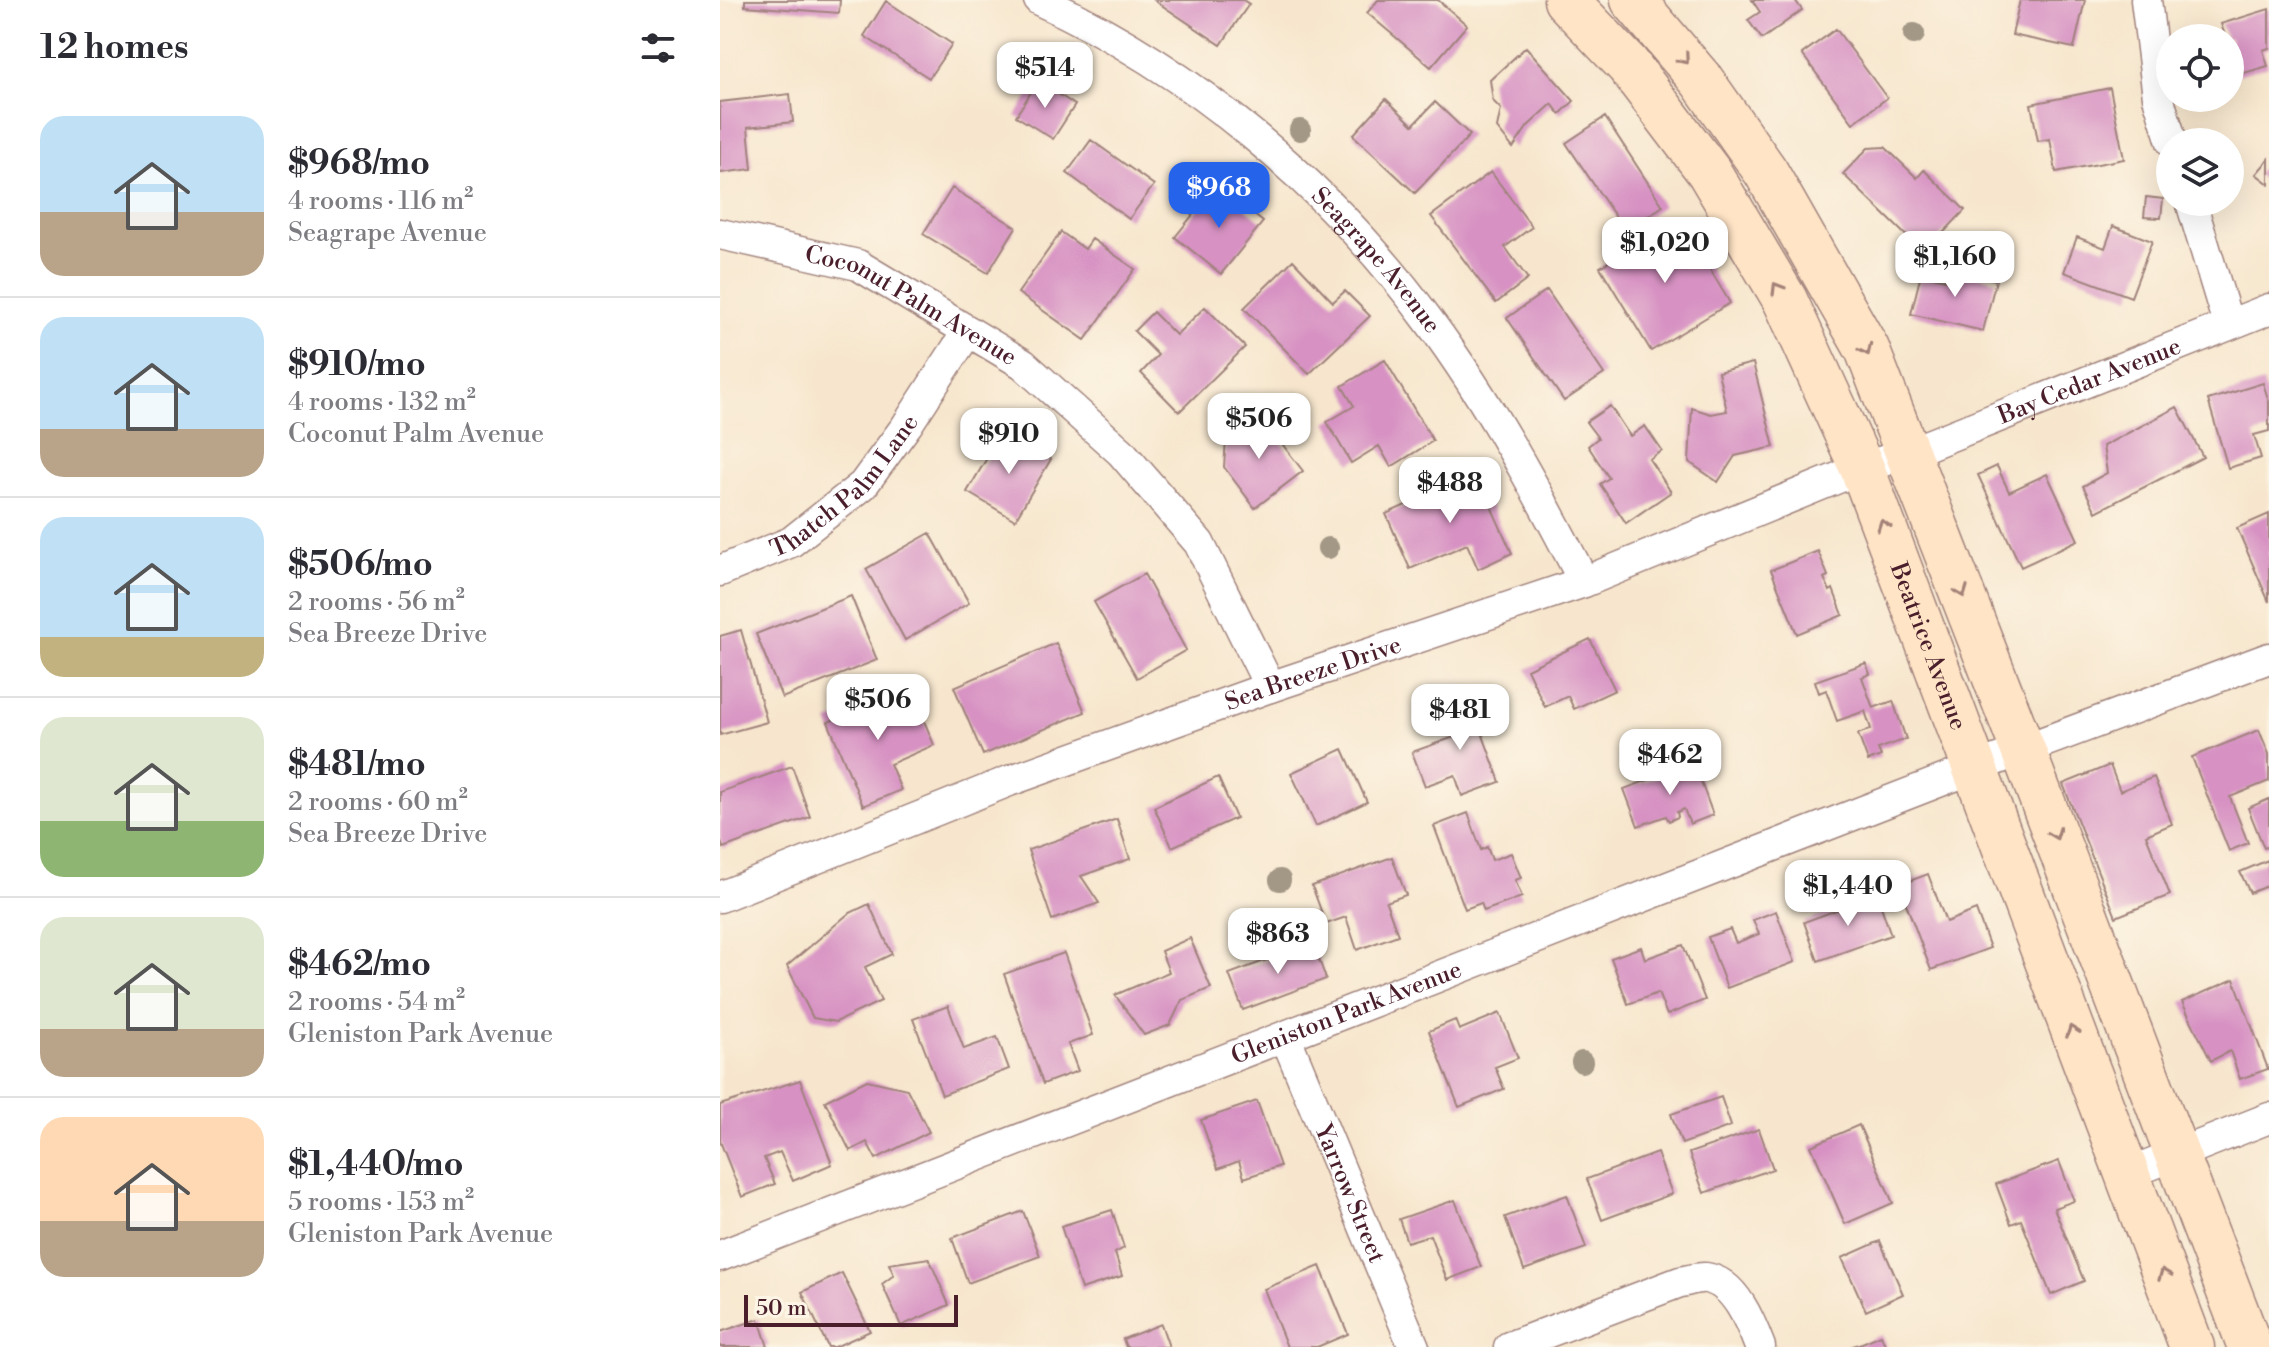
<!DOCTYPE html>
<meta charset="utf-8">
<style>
:root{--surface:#fff;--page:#f7f7f7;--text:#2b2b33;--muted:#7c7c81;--line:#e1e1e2;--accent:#2563eb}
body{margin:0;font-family:"Libre Bodoni",serif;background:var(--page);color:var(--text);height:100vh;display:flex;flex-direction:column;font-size:30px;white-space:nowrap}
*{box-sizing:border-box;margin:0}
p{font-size:26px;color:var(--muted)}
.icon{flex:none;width:44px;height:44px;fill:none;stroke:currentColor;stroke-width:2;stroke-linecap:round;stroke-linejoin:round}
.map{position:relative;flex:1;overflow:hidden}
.panel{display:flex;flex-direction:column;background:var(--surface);width:720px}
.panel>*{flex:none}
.buttons{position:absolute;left:1436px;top:24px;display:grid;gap:16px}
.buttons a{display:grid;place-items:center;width:88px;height:88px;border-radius:50%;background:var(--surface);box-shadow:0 8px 32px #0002;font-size:40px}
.scale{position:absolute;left:24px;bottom:20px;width:214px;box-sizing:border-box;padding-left:8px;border:4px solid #4a1f2b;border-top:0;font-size:22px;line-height:28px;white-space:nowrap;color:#4a1f2b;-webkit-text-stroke:6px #fcf5e5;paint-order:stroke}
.price{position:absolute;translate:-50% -68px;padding:0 18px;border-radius:16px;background:#fff;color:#222;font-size:26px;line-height:52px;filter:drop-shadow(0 2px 4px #0008)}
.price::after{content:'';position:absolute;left:50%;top:48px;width:24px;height:18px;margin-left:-12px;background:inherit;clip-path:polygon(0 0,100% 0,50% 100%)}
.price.current{background:var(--accent);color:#fff}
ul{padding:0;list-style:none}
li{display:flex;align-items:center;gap:24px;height:200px;padding:0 40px}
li+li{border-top:2px solid var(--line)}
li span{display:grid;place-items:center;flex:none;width:224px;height:160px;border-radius:24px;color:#555}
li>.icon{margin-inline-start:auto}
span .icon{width:96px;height:96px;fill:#fffc;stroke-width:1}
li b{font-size:34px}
h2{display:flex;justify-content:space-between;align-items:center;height:96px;padding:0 40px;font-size:34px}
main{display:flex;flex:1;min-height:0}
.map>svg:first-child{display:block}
.building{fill:#d792c3}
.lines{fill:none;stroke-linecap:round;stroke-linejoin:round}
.street-casing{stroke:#a0827c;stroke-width:33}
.secondary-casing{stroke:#a0827c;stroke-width:47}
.street{stroke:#fff;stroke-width:30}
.secondary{stroke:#ffe4c6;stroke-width:44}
.tree{fill:#a39785}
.oneway{stroke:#a48278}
.labels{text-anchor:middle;stroke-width:7;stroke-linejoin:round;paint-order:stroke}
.street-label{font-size:24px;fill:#4a1f2b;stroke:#fcf5e5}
</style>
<main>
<section class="panel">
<h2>12 homes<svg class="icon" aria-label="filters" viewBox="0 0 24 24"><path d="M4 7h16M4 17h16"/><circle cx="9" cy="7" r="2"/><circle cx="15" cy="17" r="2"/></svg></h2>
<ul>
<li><span style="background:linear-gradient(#bfe0f5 60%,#b9a48a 0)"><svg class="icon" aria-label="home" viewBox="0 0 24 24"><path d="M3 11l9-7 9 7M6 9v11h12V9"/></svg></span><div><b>$968/mo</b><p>4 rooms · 116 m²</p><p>Seagrape Avenue</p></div></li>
<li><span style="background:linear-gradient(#bfe0f5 70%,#b9a48a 0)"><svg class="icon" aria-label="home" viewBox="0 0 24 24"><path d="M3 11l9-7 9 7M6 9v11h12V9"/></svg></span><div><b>$910/mo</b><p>4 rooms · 132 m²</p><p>Coconut Palm Avenue</p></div></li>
<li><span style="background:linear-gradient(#bfe0f5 75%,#c2b280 0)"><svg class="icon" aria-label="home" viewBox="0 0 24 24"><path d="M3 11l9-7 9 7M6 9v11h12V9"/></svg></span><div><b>$506/mo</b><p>2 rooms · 56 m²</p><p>Sea Breeze Drive</p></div></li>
<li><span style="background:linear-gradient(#dfe7d0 65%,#8fb573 0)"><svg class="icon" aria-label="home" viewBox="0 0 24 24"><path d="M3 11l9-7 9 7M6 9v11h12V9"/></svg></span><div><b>$481/mo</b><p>2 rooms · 60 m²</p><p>Sea Breeze Drive</p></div></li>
<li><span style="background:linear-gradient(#dfe7d0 70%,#b9a48a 0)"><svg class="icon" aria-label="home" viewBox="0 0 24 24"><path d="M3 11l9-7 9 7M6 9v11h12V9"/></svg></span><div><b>$462/mo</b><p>2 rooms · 54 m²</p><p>Gleniston Park Avenue</p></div></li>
<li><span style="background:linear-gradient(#ffd9b3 65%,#b9a48a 0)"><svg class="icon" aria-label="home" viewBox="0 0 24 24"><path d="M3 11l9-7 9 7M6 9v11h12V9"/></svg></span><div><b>$1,440/mo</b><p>5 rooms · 153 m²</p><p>Gleniston Park Avenue</p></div></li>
</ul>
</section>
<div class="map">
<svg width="1549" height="1347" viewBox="0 0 1549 1347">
<rect width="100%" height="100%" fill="#fcf5e5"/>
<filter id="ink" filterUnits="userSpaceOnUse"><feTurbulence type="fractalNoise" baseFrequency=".0125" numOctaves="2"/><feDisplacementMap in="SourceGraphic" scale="16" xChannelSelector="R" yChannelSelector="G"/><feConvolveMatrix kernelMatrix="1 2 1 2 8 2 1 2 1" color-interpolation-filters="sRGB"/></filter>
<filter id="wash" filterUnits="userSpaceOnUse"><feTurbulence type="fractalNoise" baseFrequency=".006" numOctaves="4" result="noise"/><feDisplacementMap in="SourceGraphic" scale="32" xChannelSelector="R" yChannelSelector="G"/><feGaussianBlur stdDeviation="1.8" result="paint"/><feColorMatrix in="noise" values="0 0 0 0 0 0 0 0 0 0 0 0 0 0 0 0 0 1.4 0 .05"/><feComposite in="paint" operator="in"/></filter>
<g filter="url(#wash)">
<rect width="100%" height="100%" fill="#f7e6cd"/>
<g id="blocks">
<path class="building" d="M25,0H120L119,13L25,6Z
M434,0H523L529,4L501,45Z
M658,0H718L747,25L711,67L647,13Z
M1032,0H1075L1082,10L1042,39L1028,20L1040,12Z
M1300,0H1365L1354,48L1292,35Z
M166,1L232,44L209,78L144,36Z
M1549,9V48L1543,50L1548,66L1517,75L1510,52V38H1506L1501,24Z
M1116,29L1167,98L1133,123L1082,54Z
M806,47L854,101L840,114L832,104L808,126L793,148L777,128L781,109L773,101L770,80Z
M318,81L355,105L333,139L296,116Z
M1390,88L1404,159L1336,172L1330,139L1318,141L1311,104Z
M70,94L73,122L28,127L32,169L0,173V102Z
M666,99L693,125L715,102L750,135L695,193L633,135Z
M885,117L943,206L905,231L846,143Z
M371,140L434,185L409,219L347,173Z
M1165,147L1197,178L1204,170L1245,210L1204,253L1123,174L1148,148Z
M1549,159V184L1536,174Z
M771,172L812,227L785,247L808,279L776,303L711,216Z
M497,185L543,222L501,274L455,237Z
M232,188L296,227L268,273L203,234Z
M1426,197L1443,199L1441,218L1424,217Z
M960,219L1010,303L931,351L880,267Z
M1393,226L1432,241L1411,297L1344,272L1357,237L1385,248Z
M341,232L365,249L372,239L415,269L365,340L298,293Z
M573,260L613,302L625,291L650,316L589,374L524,308Z
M1227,268L1276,280L1263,331L1191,314L1201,274L1225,280Z
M827,290L884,374L844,401L787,318Z
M485,307L525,347L459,412L421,373L438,355L414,331L433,312L456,335Z
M665,360L713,441L671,467L659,446L631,463L607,422L634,406L622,386Z
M1033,363L1054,447L1015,456L998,482L969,462L972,408L991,414L1007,411L998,372Z
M1543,383L1549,402V431L1534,435L1541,458L1508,468L1488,400Z
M890,406L910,436L925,426L942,451L929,459L951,492L906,523L880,484L889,478L868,446L878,438L866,422Z
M1457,407L1483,457L1376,512L1363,486L1387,473L1383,446Z
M539,414L583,471L535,508L504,467L506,440Z
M283,431L331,459L295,520L247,492Z
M1277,466L1289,492L1327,474L1358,540L1301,567L1258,475Z
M756,473L792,553L758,569L747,544L690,569L666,514Z
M1549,514V602L1517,528Z
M210,533L249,603L185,640L146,569Z
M1098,551L1108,576L1104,578L1110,591L1113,589L1123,615L1077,634L1051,570Z
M424,574L466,650L417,678L374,602Z
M131,596L157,660L62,698L36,634Z
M21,630L47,722L0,735V636Z
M870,639L895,690L854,709L848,696L825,707L807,669Z
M336,643L365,712L263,755L234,687Z
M1146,663L1150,674L1142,677L1153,708L1173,701L1186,739L1158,749L1161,756L1148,761L1138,734L1151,729L1145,711L1117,721L1106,690L1099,693L1095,681Z
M745,686L780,782L742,796L735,775L705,786L692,752L743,734L728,692Z
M167,688L176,709L196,701L214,745L170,764L181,790L143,806L108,722L126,715L123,706Z
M1539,730L1549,754V781L1510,797L1528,843L1509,851L1472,757Z
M623,749L647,802L596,826L571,773Z
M974,763L993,815L970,824L964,809L957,812L958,817L949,821L946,816L918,826L904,789Z
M1390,765L1400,791L1434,777L1452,824L1426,835L1450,895L1396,917L1343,784Z
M72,766L90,817L3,848L0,839V792Z
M498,777L516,818L452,847L434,807Z
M1549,799V846L1544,848L1528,808Z
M748,813L761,850L767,847L772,860L791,853L801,878L795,880L802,897L764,911L761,903L745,909L714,826Z
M397,819L410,859L361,876L379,903L332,920L308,850Z
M672,857L686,895L666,902L678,935L637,950L626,917L606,924L592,886Z
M1548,860L1549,885L1530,893L1520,872Z
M1208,874L1226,922L1256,910L1270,948L1211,970L1179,885Z
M1157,895L1171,935L1098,961L1084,922Z
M149,904L172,954L145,967L161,1001L116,1022L93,1018L67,966L128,914Z
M1056,911L1075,962L1007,988L988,937L1010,929L1016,943L1039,934L1033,920Z
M470,938L491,988L462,1000L450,1025L424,1035L395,995L449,972L441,951Z
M593,943L606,979L523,1010L509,974Z
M963,945L985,1000L947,1015L938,993L908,1004L891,958L921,947L925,959Z
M344,953L373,1035L348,1044L358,1071L323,1084L284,974Z
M1514,979L1548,1069L1520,1079L1510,1051L1491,1061L1462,1002Z
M228,1006L244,1049L277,1037L289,1069L222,1095L193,1019Z
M780,1013L798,1058L775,1067L784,1089L739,1107L709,1031L735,1020L739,1030Z
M80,1080L112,1164L73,1181L60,1152L44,1158L55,1184L22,1197L0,1141V1105Z
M147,1080L187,1089L209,1132L156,1159L147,1142L130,1151L105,1101Z
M1001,1097L1011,1126L962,1144L951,1114Z
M537,1101L560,1166L524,1178L519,1161L498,1169L481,1120Z
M1139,1125L1173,1203L1125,1224L1091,1146Z
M1039,1129L1053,1169L984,1193L969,1153Z
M937,1153L952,1194L882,1220L867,1179Z
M1339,1161L1354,1201L1334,1208L1364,1281L1331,1295L1301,1220L1291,1224L1276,1184Z
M847,1195L866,1248L804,1270L785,1217Z
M735,1200L761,1267L727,1280L710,1235L687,1242L679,1219Z
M392,1210L404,1248L395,1253L402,1276L361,1289L341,1226Z
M303,1211L320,1256L248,1283L232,1238Z
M1160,1241L1183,1294L1146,1311L1122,1258Z
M209,1258L229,1305L181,1326L162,1284L174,1275L169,1264Z
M600,1266L628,1334L597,1347H567L544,1289Z
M122,1273L150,1331L115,1347H108L82,1292Z
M39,1319L48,1347H0V1332Z
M441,1324L449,1347H406L403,1339Z
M1161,1335L1166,1347H1130L1142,1343Z"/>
</g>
</g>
<g filter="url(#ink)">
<use href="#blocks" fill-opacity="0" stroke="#a0827c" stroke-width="2"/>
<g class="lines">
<defs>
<g id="street">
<path id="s1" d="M319,0C471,69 610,186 709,321C769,402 818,492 864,582"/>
<path d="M1426,0L1438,97L1452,142"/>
<path d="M1471,202L1508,324"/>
<path id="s2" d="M0,234L138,265L303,364L401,452L479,543L550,687"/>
<path id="s3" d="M0,571L71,542L143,485L187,425L248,331"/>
<path id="s4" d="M0,897L289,781L550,687L864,582L1142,468L1188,453L1549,309"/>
<path id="s5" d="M566,1038L694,1347"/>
<path d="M1405,1175L1549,1118"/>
<path id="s6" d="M0,1256L1254,768L1549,658"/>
<path d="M789,1347L960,1282C967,1281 978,1277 986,1278C1015,1282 1031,1323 1040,1347"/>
</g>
<g id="secondary">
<path id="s7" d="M846,0L908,65L989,172L1065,300L1142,468L1472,1347"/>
<path d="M913,0L982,81L1046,172L1147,349L1303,750L1530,1347"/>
</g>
</defs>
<use href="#street" class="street-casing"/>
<use href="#secondary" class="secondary-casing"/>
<use href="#street" class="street"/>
<use href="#secondary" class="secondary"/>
</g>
<g class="tree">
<circle cx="1194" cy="34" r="11"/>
<circle cx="580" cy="130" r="11"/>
<circle cx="608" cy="548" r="11"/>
<circle cx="560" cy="880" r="11"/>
<circle cx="862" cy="1062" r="11"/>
</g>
<defs><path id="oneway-chevron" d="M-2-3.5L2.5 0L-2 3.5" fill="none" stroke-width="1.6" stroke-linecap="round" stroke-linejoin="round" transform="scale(2)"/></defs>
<g class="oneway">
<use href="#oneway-chevron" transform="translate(964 59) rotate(50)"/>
<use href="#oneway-chevron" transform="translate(1057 288) rotate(-121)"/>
<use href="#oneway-chevron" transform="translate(1146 350) rotate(65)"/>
<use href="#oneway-chevron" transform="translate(1163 525) rotate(-110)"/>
<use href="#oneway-chevron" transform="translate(1242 592) rotate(69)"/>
<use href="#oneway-chevron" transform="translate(1335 834) rotate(69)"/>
<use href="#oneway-chevron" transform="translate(1352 1031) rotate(-110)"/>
<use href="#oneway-chevron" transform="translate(1444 1274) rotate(-111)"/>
</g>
</g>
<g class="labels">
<g class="street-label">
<text dy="8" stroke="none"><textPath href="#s1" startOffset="430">Seagrape Avenue</textPath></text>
<text dy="8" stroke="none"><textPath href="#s2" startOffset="206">Coconut Palm Avenue</textPath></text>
<text dy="8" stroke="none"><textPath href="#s4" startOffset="1464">Bay Cedar Avenue</textPath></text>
<text dy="8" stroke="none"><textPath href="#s3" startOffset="154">Thatch Palm Lane</textPath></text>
<text dy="8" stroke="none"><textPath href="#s7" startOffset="748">Beatrice Avenue</textPath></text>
<text dy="8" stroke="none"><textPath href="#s4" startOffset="634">Sea Breeze Drive</textPath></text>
<text dy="8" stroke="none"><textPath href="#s6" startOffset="672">Gleniston Park Avenue</textPath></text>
<text dy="8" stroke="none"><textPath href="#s5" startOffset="168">Yarrow Street</textPath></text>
</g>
</g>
</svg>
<div class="buttons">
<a><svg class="icon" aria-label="locate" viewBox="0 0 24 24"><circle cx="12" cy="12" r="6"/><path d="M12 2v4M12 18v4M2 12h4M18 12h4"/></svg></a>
<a><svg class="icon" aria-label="layers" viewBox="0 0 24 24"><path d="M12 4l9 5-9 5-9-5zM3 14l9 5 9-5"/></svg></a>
</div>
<div class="scale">50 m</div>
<b class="price" style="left:325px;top:110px">$514</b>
<b class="price current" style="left:499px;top:230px">$968</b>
<b class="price" style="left:945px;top:285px">$1,020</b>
<b class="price" style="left:1235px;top:299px">$1,160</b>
<b class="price" style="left:539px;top:461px">$506</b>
<b class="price" style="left:289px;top:476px">$910</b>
<b class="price" style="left:730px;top:525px">$488</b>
<b class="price" style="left:158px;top:742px">$506</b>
<b class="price" style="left:740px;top:752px">$481</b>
<b class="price" style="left:950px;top:797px">$462</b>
<b class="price" style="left:1128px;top:928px">$1,440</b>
<b class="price" style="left:558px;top:976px">$863</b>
</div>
</main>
